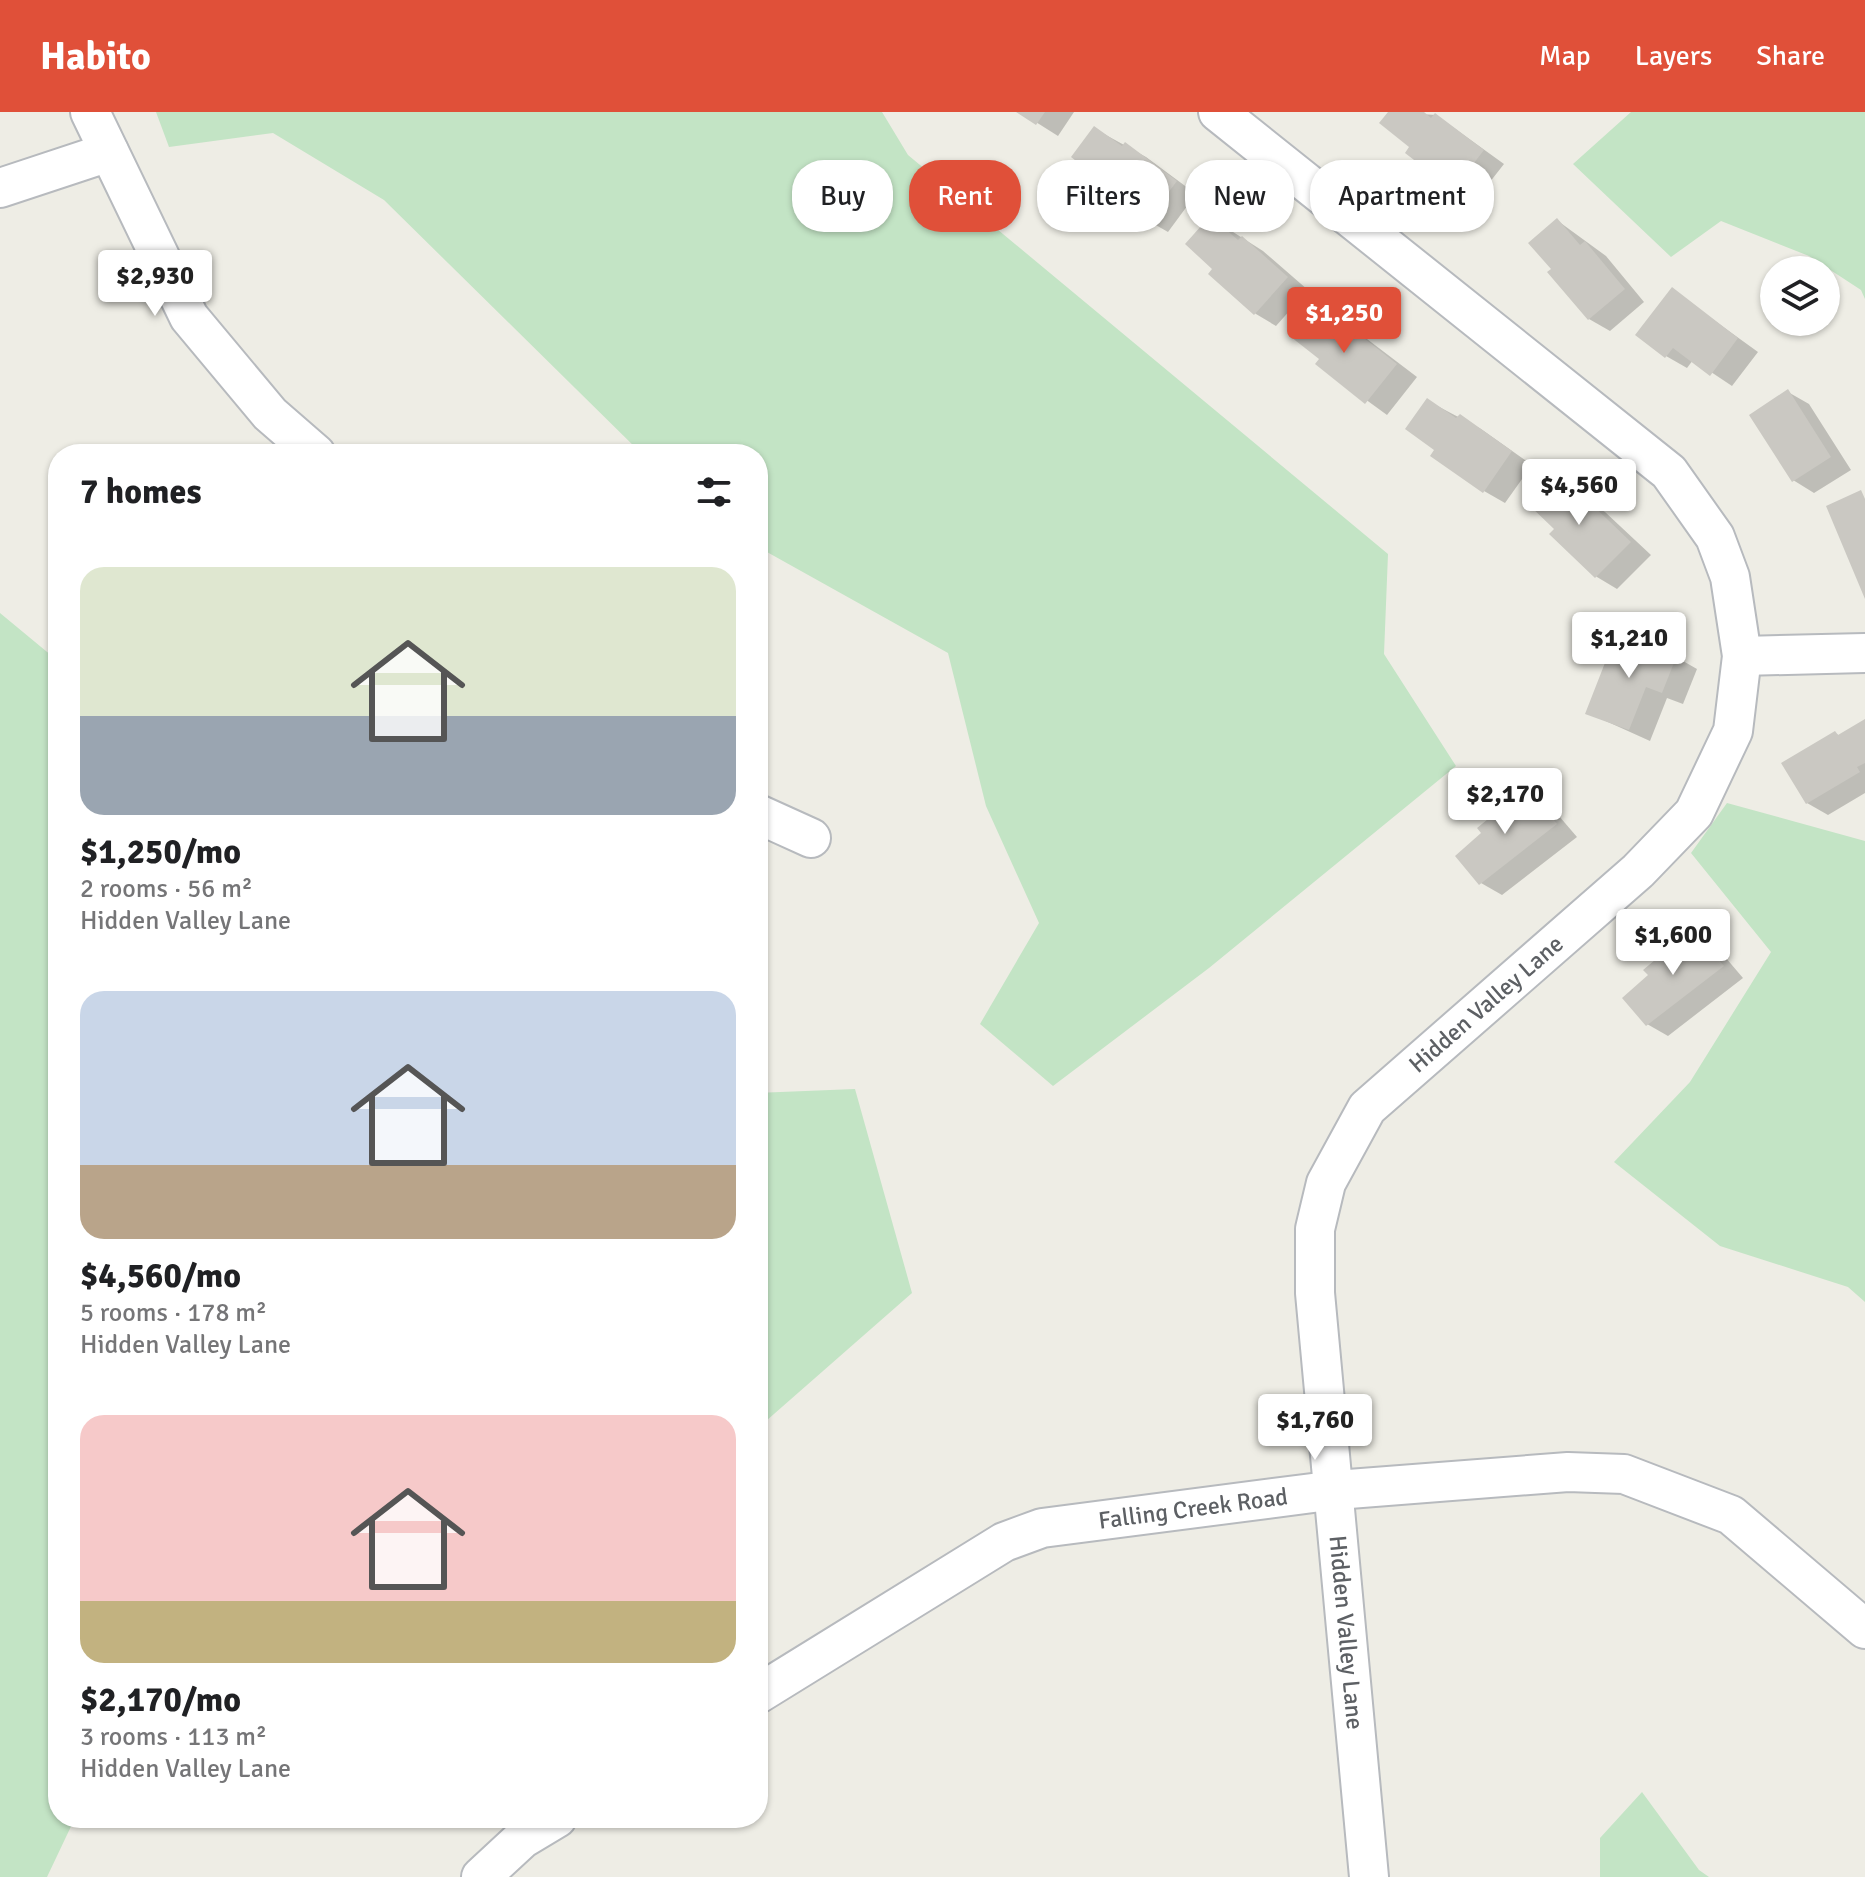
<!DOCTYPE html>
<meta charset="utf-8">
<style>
:root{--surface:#fff;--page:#f6f6f6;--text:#202124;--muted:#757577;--accent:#e05039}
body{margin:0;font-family:Signika,sans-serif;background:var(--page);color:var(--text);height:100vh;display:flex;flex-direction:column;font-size:30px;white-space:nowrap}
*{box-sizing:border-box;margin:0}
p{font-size:26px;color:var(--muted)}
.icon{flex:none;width:44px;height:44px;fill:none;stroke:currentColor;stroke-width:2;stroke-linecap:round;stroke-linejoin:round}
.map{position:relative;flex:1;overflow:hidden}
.sheet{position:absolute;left:48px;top:332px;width:720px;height:1384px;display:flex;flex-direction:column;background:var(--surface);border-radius:32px;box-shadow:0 2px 6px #0004}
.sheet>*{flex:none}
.hud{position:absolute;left:792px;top:48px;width:760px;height:72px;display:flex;gap:16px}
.controls{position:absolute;left:1760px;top:144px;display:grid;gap:16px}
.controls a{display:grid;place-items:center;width:80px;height:80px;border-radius:50%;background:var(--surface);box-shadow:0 2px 6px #0004;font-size:40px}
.price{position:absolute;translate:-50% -68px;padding:0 18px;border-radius:8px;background:#fff;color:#222;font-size:26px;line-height:52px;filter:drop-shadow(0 2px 4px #0008)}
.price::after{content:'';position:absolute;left:50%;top:48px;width:24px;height:18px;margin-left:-12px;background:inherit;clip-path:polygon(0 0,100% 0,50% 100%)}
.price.current{background:var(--accent);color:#fff}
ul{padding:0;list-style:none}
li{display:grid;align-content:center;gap:16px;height:424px;padding:0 32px}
li span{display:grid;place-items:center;height:248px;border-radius:24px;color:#555}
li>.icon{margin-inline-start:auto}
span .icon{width:144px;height:144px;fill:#fffc;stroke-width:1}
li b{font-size:34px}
h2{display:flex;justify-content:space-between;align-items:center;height:96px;padding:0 32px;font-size:34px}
.pill{padding:0 28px;border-radius:32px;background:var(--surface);box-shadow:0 2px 6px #0004;font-size:28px;line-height:72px}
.pill.current{background:var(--accent);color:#fff}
header{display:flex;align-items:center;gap:48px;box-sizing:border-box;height:112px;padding:0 40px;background:var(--accent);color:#fff}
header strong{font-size:38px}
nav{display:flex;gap:44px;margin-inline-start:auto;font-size:28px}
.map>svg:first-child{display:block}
.green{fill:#c3e4c5}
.shadow{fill:#0003}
.building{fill:#cac8c2}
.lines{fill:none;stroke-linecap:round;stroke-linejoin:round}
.minor-casing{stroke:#b7babe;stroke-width:42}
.minor{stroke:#fff;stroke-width:38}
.labels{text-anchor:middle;stroke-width:6;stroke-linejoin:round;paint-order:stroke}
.street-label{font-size:24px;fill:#5d6064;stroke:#fff}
</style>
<header>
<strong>Habito</strong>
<nav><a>Map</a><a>Layers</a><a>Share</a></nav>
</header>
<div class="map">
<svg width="1865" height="1765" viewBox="0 0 1865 1765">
<rect width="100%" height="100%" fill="#eeede5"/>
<path class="green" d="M156,0H882L908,43L1388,442L1384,542L1456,654L1209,856L1053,974L980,912L1039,811L986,694L948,541L758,435V342H642L384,88L273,21L169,35Z
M1631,0H1865V187L1861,178L1809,144L1721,109L1671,145L1573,52Z
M0,501L58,549V1706H75L47,1765H0Z
M1727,691L1865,729V1190L1848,1175L1720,1134L1614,1050L1690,970L1771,840L1691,741Z
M855,977L912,1181L758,1316V981Z
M1642,1680L1699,1758L1709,1765H1600V1726Z"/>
<path class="shadow" d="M1020,0H1074L1058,24Z
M1391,0L1436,3L1504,52L1475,89L1408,40L1412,35Z
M1095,17L1146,45L1196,82L1168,120L1147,108L1101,65Z
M1211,106L1263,139L1308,178L1276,214L1256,202L1210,162L1215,157Z
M1558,109L1606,144L1644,190L1610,219L1589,207L1554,158Z
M1672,178L1758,240L1732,274L1693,248L1687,256L1666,244Z
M1315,197L1367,227L1417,265L1387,303L1317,252L1322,247Z
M1788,280L1809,292L1851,358L1814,381L1793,368Z
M1428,289L1481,317L1532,353L1505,391L1484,379L1437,337Z
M1555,367L1605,400L1651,443L1617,477L1597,465L1552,422L1557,417Z
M1676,545L1697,557L1683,592L1667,586L1650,629L1588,601Z
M1865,609V681L1828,703L1807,691L1835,621L1840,624Z
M1526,678L1547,690L1577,725L1502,783L1481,771Z
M1693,819L1714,832L1743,866L1668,924L1647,912L1651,863Z"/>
<path class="building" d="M1016,0H1045L1036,13Z
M1388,0H1424L1431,6L1435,1L1484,38L1453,78L1405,41L1409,35L1379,11Z
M1094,14L1122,34L1125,30L1177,69L1146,110L1094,71L1098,66L1071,45Z
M1210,104L1238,128L1242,124L1288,165L1254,203L1208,162L1212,157L1185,132Z
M1557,106L1580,133L1585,129L1625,177L1588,208L1547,160L1551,157L1528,131Z
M1672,175L1738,226L1710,264L1673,236L1665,246L1635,223Z
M1315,195L1343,217L1346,212L1397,252L1365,292L1315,252L1319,247L1291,225Z
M1788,277L1831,345L1792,370L1749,303Z
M1427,286L1456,306L1460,302L1512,339L1483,381L1430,344L1434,338L1405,317Z
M1555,364L1580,389L1584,385L1631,430L1595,466L1549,422L1554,417L1528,392Z
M1861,378L1865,387V487L1826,394Z
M1617,520L1677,543L1662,581L1646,575L1629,618L1585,602Z
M1865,607V651L1857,655L1860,660L1806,692L1781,651L1835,619L1838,623Z
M1526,676L1557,712L1479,773L1455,744L1481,721L1477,716Z
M1692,817L1724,854L1646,914L1622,886L1648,863L1643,858Z"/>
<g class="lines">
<defs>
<g id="minor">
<path d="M90,0L189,205L270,302L316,342"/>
<path id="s1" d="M1218,0L1669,360L1715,425L1730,465L1742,544L1733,619L1694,701L1638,759L1367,996L1326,1071L1315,1117V1181L1369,1765"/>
<path d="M0,76L109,40"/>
<path d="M1742,544L1865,541"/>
<path d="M758,702L811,726"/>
<path id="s2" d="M758,1582L1004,1430L1042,1416L1336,1378L1568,1360L1624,1362L1731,1403L1865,1517"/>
<path d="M481,1765L522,1727L557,1706"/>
</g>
</defs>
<use href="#minor" class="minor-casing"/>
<use href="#minor" class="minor"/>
</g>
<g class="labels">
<g class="street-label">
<text transform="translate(1486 892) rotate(-41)" y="8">Hidden Valley Lane</text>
<text dy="8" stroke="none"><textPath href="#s2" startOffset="482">Falling Creek Road</textPath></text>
<text dy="8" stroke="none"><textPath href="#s1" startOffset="1924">Hidden Valley Lane</textPath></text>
</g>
</g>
</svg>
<div class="controls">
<a><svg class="icon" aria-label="layers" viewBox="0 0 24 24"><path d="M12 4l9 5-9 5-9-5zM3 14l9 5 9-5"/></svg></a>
</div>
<b class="price" style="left:155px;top:206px">$2,930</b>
<b class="price current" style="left:1344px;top:243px">$1,250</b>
<b class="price" style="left:1579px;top:415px">$4,560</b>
<b class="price" style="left:1629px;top:568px">$1,210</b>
<b class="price" style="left:1505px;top:724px">$2,170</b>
<b class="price" style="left:1673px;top:865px">$1,600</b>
<b class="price" style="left:1315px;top:1350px">$1,760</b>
<div class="hud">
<a class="pill">Buy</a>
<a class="pill current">Rent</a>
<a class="pill">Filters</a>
<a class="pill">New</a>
<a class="pill">Apartment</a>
</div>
<section class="sheet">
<h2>7 homes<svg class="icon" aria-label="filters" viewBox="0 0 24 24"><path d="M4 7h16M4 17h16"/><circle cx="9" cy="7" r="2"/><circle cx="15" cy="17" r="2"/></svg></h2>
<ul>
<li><span style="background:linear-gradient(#dfe7d0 60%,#9aa5b1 0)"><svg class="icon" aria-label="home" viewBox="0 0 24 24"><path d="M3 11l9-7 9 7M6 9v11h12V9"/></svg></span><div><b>$1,250/mo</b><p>2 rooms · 56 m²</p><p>Hidden Valley Lane</p></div></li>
<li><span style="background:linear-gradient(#c9d6e8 70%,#b9a48a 0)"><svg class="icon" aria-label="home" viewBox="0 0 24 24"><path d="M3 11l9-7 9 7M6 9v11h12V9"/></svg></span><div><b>$4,560/mo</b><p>5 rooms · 178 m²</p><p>Hidden Valley Lane</p></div></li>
<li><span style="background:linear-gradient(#f6c9c9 75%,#c2b280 0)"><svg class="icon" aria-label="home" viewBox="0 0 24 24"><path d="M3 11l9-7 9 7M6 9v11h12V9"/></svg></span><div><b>$2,170/mo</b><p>3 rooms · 113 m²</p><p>Hidden Valley Lane</p></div></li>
</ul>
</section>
</div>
